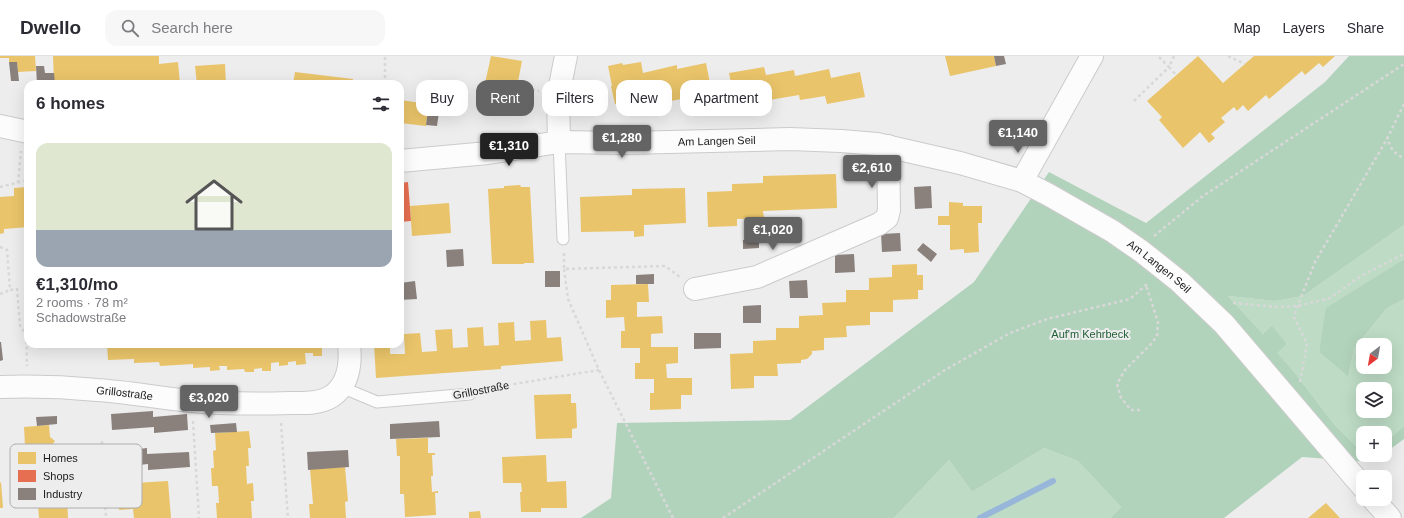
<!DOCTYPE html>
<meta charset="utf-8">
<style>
:root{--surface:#fff;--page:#f7f7f7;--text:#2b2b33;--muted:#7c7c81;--line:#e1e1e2;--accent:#646464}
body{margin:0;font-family:Helvetica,sans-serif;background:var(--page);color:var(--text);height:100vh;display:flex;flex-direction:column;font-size:15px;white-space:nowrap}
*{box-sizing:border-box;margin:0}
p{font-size:13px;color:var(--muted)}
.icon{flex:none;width:22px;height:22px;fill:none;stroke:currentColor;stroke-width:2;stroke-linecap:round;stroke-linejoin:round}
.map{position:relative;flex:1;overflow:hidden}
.side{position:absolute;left:24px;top:24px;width:380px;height:268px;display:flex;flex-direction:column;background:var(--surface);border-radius:12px;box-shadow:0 4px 16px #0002}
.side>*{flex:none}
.top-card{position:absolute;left:416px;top:24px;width:380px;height:36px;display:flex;gap:8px}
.needle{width:26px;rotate:211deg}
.tools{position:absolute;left:1356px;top:282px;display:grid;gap:8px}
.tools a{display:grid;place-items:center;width:36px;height:36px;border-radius:8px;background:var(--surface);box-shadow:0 4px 16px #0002;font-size:20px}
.price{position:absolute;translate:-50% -34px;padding:0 9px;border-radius:4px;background:var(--accent);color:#fff;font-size:13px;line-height:26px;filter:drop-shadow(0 1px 2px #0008)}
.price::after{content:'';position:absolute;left:50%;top:24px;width:12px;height:9px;margin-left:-6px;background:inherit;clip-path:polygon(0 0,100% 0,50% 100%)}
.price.current{background:#222;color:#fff}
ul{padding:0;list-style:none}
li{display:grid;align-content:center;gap:8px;height:212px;padding:0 12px}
li span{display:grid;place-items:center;height:124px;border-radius:12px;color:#555}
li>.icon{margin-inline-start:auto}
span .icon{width:72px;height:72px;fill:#fffc;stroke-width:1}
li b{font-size:17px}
h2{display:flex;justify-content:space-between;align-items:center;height:48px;padding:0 12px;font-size:17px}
.chip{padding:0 14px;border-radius:12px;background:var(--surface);box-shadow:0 4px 16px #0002;font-size:14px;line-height:36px}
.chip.current{background:var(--accent);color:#fff}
header{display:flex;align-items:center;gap:24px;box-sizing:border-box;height:56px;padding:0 20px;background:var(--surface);border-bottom:1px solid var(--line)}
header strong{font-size:19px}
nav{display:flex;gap:22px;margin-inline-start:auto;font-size:14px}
.search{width:280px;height:36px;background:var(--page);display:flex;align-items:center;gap:10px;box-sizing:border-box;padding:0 14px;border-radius:12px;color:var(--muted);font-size:15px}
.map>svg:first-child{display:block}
.green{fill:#bddbc5;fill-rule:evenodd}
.forest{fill:#b2d3bb}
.homes{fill:#e9c46a}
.shops{fill:#e76f51}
.industry{fill:#8a817c}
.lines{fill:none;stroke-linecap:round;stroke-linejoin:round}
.stream{stroke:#97b6d9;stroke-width:6}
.lane-casing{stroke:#cbcbcb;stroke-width:13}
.street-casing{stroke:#cbcbcb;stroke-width:24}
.path{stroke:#d8d8d9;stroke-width:2.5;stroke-dasharray:3 3;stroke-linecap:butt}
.lane{stroke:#fcfcfc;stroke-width:11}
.street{stroke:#fcfcfc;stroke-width:22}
.labels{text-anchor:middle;stroke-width:4;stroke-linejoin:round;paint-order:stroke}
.street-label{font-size:11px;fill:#1a1a1a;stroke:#ededee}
.park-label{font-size:11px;fill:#206037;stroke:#ededee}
.key{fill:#ededee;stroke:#aeaeae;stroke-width:1}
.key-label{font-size:11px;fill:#1a1a1a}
</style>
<header>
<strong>Dwello</strong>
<div class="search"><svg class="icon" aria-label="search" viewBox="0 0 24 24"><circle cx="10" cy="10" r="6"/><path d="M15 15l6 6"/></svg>Search here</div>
<nav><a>Map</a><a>Layers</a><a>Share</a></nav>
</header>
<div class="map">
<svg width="1404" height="462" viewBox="0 0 1404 462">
<rect width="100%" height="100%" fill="#ededee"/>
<path class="green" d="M1404,169V203L1327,252L1319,296L1348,321L1354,293L1386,253L1404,243V370L1385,386V377H1363V397L1334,368L1295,317L1276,297L1287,288L1272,271L1263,278L1228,240L1275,245L1303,240ZM1363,289H1385V311H1363ZM1363,333H1385V355H1363Z
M1044,392L1078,405L1121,451L1110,462H894L949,404L972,436Z"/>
<path class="forest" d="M1349,0H1404V169L1303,240L1275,245L1228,240L1263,278L1272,270L1287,288L1277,297L1295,317L1334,368L1363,397V399L1367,401L1369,399H1382L1372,406L1302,401L1224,462H1110L1121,451L1078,405L1044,392L972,436L949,404L894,462H581L611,442L617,367L790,364L974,226L1049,116L1146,167L1325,26Z
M1404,203V243L1386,253L1354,293L1348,321L1319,296L1326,252Z
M1404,370V383L1385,397V386Z"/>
<path class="homes" d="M0,0H35L36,15L18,16L17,6H9V2H0Z
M53,0H159V8L178,6L180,28H117V27L108,28V26H100V28H81V24L54,26Z
M491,0L522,5L512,57L486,50V51L480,50Z
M945,0H994L996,10L950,20Z
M1198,0L1223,27L1254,0H1335L1323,11L1319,7L1305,19L1302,15L1269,43L1266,39L1248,55L1243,49L1237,55L1234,51L1221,62L1225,66L1211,78L1215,82L1209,87L1200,76L1183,92L1159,64L1162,61L1147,45Z
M641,6L643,17L677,9V13L706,7L712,37L671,45L670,42L649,46L648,42L615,48L611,30H612L608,10L622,7L623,9Z
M225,8L226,28H197L195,10Z
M764,11L766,19L794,14L795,20L829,13L831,22L860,16L865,41L827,48L825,40L800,44L799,39L758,46L757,38L734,42L729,17Z
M295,16L353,23V28H293Z
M400,44L429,48L426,70L400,67Z
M836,118L837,152L763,155L764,162L737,163V170L708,171L707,136L732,135V128L763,127V120Z
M520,129L521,131H530L534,207H524V208H492L488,133L504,132V130Z
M28,131V171L4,173V177L0,178V141L14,140V132Z
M685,132L686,167L644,169V180L634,181V175L581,176L580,141L632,139V133Z
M949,146L963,147V150H982V167H978L979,196L964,197V193L950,194V169H938V160H949Z
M449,147L451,177L412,180L410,150Z
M917,208V219H923V234H918V243L893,244V256H870V269L846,270L847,281L824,282V294L812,295V298L807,303L801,304V307L777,308L778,320H754V332L731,333L730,298L753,297V285L776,284V272H799V260L823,259L822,247L846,246V234H869V222L892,221V209Z
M648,228L649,246H637V261L662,260L663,277L651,278V291H678V307L666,308L667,322H692V339H681V353L650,354V337H654V323H635V307H640V292H621V275H625L624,261L606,262V244H611V229Z
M546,264L547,282L561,281L563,305L501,310V313L376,322L374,288H390V298H405L404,278L420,277L422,296L437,295L435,274L452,273L453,292L468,291L467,272L483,271L484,290L499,289L498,267L514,266L515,285L531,284L530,265Z
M107,288H322V300H313V297H305L306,308L296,309V305L288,306V309L279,310V306L271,307V315H262V312L254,313V316H245L244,313L227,314V310H219L220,314L210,315V311L193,312V308L160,310L159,306L134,307V303L108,304Z
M571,338V347H576L577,372L572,373V382L536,383L534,339Z
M49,369L50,381L55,385L51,390V402L21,404V390H25L24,371Z
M249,375L251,392H248L249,410H246L247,428L253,427L254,445H251L252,462H217L216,447H219L218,430H212L211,412H214L213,395L216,394L215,377Z
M428,382V397H435V399H432L433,420H431L432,436L438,435V437H435L436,459L405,461L404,438H400V400H397L396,383Z
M546,399L547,426L566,425L567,452H541V456H521L520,436H522L521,427H503L502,401Z
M345,411L348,445L345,446L346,462H310L309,448H313L310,413Z
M77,419L78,441L67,442L68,462H39L37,438H34L33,424L64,423L63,420Z
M168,425L171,462H134L133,453L119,454L117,428Z
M1,426L3,452H0V427Z
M1326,447L1340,462H1308Z
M480,455L481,462H469V456Z"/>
<path class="shops" d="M408,126L411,165L400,166V127Z"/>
<path class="industry" d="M994,0H1004L1006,8L996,10Z
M9,6H17L19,25H11Z
M36,10H44L45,17H54L55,28H37Z
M429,48L440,49L437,70L426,69Z
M931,130L932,152L915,153L914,131Z
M900,177L901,195L882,196L881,178Z
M743,184H759V192L743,193Z
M923,187L937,198L931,206L917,194Z
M400,189H403L404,207H400Z
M463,193L464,210L447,211L446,194Z
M854,198L855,216L835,217V199Z
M545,215H560V231H545Z
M654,218V228H636V219Z
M807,224L808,242H790L789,225Z
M415,225L417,243L400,244V227Z
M761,249V267H743V250Z
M694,277H721V292L694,293Z
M0,286H1L3,304L0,305Z
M153,355V361L187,358L188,374L154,377V371L112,374L111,358Z
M57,360V368L37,370L36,361Z
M439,365L440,381L390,383V368Z
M236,367L237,376L211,377L210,369Z
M147,392V398L189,396L190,411L148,414V408L139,409V393Z
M348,394L349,411L308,414L307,396Z"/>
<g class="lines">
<path class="stream" d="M980,462L1053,425"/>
<defs>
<path id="lane" d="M559,86L563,183
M341,331L377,346L470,338"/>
<g id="street">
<path d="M0,70L28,76"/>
<path d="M559,86L558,40L566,0"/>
<path id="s1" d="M400,105L488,97L559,86L626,87L790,83L841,85L877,88L960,107L1022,125L1049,139L1112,175L1141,195L1180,226L1224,268L1363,431"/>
<path d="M1022,125L1092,0"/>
<path d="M695,233L757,221L879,168L887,162L889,154L888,90"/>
<path id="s2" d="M0,331C32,330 65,331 97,334C128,336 159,342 191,345C223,348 258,348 291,347C304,347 320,348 332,340C349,328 351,306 349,288"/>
<path d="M1373,443L1390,462"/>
</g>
</defs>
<use href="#lane" class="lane-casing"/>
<use href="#street" class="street-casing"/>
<path class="path" d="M1174,0L1169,11L1176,19
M1228,0L1245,8
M385,28V0
M520,31L539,35
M1134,45L1169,11L1158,0
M1404,48L1387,83L1393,95L1404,103
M18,127L21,95
M0,131L28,124
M1154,180L1203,140L1404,8
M0,191L7,194L10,234L17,233L20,270C29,279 26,297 27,310
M564,197V213L665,210L680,221
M564,213L568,243L599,314L673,462
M0,238L10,234
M1233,247L1278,251L1298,250L1330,242L1361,220L1404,198
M1300,326L1307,288L1294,261L1298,249L1315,206L1387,83
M484,333L599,314
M1140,354H1131L1121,342L1117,328L1125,314L1151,288L1157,280L1158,266L1146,229
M193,365L199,462
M281,367L288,462
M102,385L106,462
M723,462L945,314L1010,277L1047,263L1130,243L1146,229L1148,226"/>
<use href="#lane" class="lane"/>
<use href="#street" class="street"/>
</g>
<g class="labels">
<g class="street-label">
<text dy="4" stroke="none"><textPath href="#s1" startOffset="318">Am Langen Seil</textPath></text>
<text dy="4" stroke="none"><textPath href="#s1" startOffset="790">Am Langen Seil</textPath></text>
<text transform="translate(481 334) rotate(-11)" y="4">Grillostraße</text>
<text dy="4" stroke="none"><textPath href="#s2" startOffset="125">Grillostraße</textPath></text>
</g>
<g class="park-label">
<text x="1090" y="282">Auf'm Kehrbeck</text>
</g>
</g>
<rect x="10" y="388" width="132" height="64" rx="6" class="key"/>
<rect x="18" y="396" width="18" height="12" fill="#e9c46a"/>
<rect x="18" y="414" width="18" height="12" fill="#e76f51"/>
<rect x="18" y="432" width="18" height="12" fill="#8a817c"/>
<g class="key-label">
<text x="43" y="406">Homes</text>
<text x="43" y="424">Shops</text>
<text x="43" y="442">Industry</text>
</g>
</svg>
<div class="tools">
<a><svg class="needle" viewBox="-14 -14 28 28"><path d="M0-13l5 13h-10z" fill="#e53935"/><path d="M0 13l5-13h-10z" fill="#7c7c81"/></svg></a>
<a><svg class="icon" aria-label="layers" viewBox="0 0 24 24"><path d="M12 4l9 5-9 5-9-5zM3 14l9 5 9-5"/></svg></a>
<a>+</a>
<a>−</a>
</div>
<b class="price" style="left:1018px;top:98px">€1,140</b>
<b class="price" style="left:622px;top:103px">€1,280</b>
<b class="price current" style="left:509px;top:111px">€1,310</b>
<b class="price" style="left:872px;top:133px">€2,610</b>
<b class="price" style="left:773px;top:195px">€1,020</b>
<b class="price" style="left:209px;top:363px">€3,020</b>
<div class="top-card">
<a class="chip">Buy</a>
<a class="chip current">Rent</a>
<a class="chip">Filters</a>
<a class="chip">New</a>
<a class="chip">Apartment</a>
</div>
<section class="side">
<h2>6 homes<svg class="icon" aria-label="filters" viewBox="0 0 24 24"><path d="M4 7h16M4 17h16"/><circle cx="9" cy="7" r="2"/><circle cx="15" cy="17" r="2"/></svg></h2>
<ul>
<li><span style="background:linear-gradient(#dfe7d0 70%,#9aa5b1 0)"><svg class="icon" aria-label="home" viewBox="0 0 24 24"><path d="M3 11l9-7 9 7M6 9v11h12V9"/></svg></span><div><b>€1,310/mo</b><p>2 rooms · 78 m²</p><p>Schadowstraße</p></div></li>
</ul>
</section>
</div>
